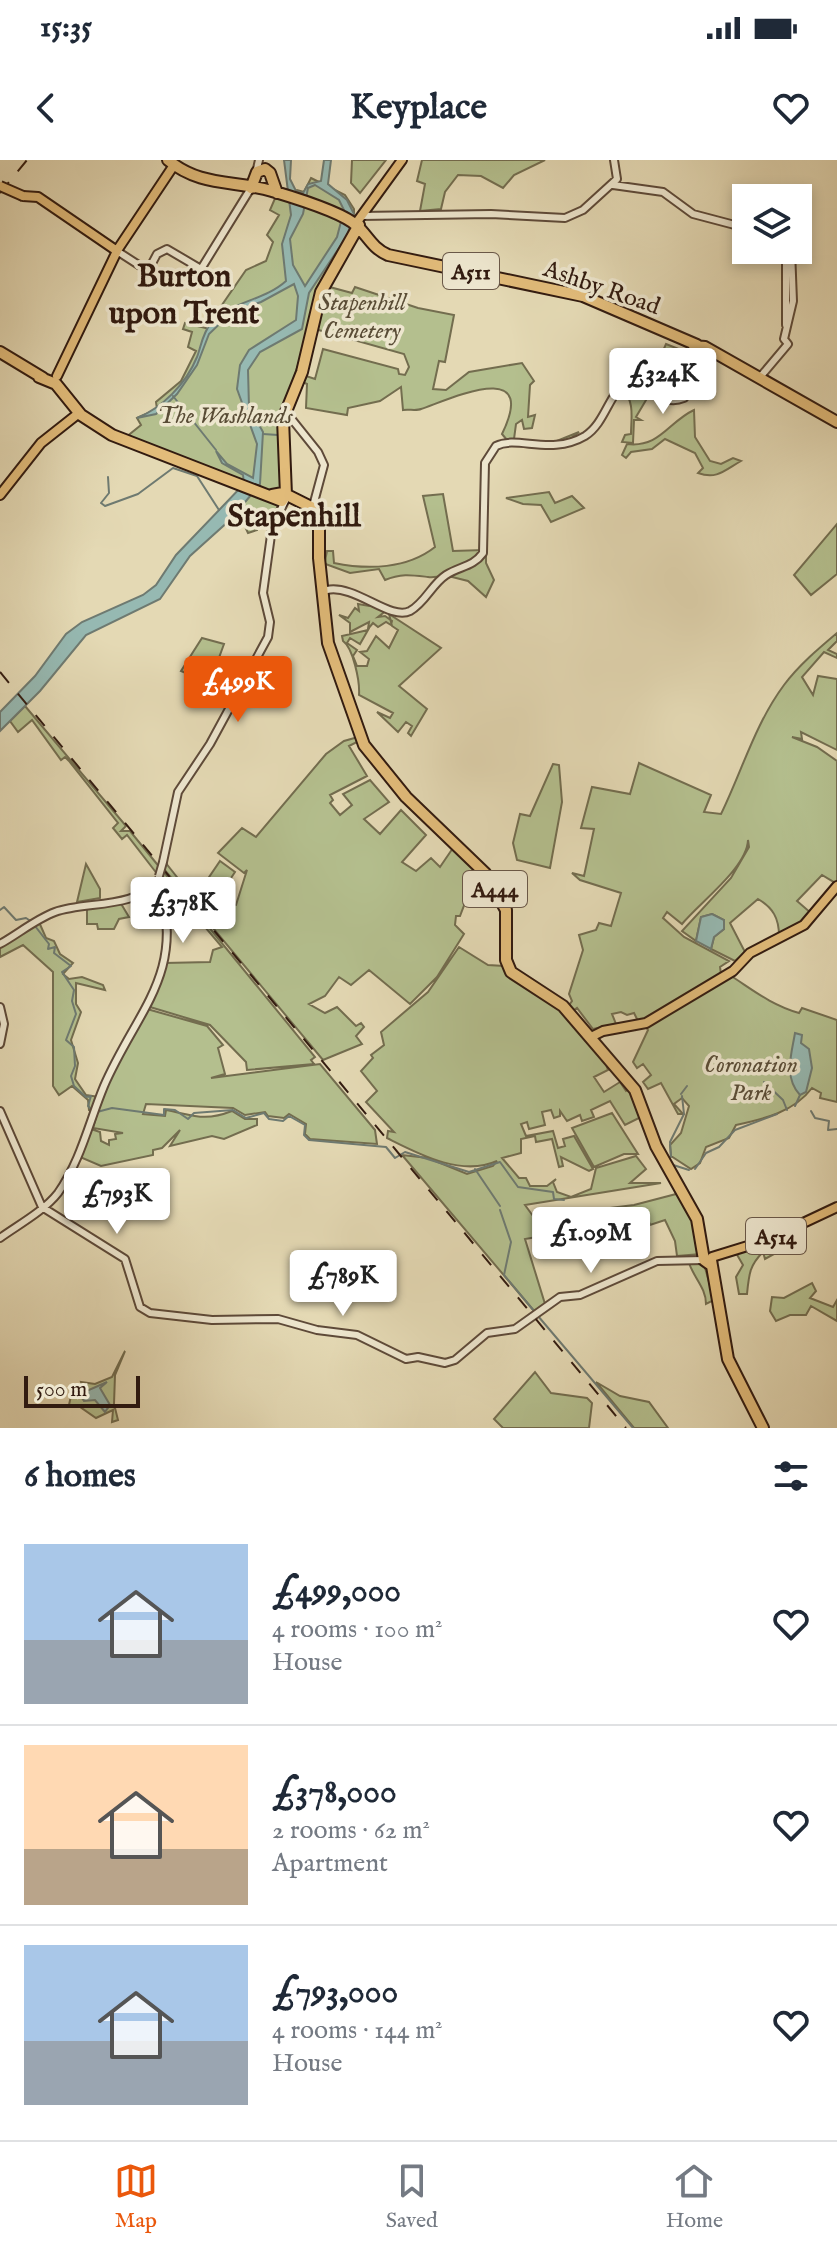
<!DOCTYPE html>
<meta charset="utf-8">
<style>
:root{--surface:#fff;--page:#f6f6f7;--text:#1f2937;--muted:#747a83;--line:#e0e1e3;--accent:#ea580c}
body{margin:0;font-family:"IM FELL English",serif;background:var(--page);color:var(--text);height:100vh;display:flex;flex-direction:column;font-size:30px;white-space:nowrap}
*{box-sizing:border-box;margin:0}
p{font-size:26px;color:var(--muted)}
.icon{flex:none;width:44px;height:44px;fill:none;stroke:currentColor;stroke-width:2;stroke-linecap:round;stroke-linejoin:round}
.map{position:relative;height:1268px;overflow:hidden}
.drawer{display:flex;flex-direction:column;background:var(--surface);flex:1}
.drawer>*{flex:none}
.fabs{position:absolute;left:732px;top:24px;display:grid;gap:16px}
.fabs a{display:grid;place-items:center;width:80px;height:80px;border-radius:0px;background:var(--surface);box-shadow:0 4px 12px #0003;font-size:40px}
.scale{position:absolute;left:24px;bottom:20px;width:116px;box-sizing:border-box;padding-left:8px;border:4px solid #321b10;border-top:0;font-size:22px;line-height:28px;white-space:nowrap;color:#321b10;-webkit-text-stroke:6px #ede6ce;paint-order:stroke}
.price{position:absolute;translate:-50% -68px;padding:0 18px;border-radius:8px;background:#fff;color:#222;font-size:26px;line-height:52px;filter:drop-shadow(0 2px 4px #0008)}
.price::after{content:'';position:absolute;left:50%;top:48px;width:24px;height:18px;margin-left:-12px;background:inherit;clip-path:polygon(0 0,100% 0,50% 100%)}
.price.active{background:var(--accent);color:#fff}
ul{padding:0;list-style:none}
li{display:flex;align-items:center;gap:24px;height:200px;padding:0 24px}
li+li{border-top:2px solid var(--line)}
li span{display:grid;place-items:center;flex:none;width:224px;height:160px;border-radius:0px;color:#555}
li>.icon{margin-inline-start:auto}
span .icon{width:96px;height:96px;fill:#fffc;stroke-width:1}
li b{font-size:34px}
h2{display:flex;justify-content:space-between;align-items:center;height:96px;padding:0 24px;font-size:34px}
.status{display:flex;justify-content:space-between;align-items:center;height:56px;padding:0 40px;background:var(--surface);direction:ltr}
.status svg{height:22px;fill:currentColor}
header{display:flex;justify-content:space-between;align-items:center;height:104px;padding:0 24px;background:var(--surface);font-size:36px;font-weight:800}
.tab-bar{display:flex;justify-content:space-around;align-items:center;height:112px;border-top:2px solid var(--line);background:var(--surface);font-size:22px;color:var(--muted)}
.tab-bar a{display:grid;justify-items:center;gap:4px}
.tab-bar .active{color:var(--accent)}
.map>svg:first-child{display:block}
.green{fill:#b4bf8e;stroke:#736d4f;stroke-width:2}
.water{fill:#96b9b2;stroke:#6e7a71;stroke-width:2;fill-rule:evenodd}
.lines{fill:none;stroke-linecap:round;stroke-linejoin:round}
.stream{stroke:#6e7a71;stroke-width:2}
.minor-casing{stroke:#5e4a39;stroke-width:10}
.major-casing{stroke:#321b10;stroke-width:12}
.highway-casing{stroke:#321b10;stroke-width:14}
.minor{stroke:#ede6ce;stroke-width:6}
.major{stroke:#e2bc7a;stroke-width:8}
.highway{stroke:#e2bc7a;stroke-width:10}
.rail{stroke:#321b10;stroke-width:2;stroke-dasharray:14 14;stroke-linecap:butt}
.minor-bridge-casing{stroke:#5e4a39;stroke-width:10;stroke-linecap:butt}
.major-bridge-casing{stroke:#321b10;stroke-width:12;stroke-linecap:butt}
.minor-bridge{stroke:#ede6ce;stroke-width:6}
.major-bridge{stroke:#e2bc7a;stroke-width:8}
.labels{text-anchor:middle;stroke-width:7;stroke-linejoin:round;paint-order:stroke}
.shield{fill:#ede6ce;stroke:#6a5849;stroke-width:2}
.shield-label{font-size:22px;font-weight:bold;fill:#321b10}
.street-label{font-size:24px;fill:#321b10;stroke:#ede6ce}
.park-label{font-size:24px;font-style:italic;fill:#594c36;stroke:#ede6ce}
.district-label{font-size:32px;font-weight:bold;fill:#321b10;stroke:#ede6ce}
</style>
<div class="status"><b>15:35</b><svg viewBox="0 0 49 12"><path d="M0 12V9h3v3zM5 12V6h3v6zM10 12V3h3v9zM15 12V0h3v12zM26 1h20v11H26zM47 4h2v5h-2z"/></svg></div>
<header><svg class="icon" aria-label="back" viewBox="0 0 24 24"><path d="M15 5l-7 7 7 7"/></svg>Keyplace<svg class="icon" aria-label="heart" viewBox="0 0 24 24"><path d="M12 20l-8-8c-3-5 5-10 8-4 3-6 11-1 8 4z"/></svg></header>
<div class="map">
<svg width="837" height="1268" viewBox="0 0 837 1268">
<rect width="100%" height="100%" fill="#e4d9b4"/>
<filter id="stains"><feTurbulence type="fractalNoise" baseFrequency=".0025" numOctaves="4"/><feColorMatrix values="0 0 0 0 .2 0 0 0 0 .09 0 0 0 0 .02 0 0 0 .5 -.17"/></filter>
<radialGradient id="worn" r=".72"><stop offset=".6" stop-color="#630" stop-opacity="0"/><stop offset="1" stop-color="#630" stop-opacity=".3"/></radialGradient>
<path class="green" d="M352,0H386L360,33L351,23Z
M422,0H545L514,15L503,28L481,16L458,15L445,32L441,49L420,51L425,24L417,21Z
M311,18L345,35L354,49V65L332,99L283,252L285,323L273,360L257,361V370L248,373L242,360L245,355L238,349L259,326L125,278L141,265L137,258L157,249L156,242L181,221L196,191L188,187L192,172L183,169L185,163L206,168L246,110L266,101L273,82L267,75L279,55L270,50L276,36L284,39L297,30L304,32Z
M326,126L352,133L355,127L418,148L454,155L445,202L439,201L433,229L446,230L469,212L522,203L534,221L530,225L528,257L535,255L532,268L524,269L522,260L516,264L514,279L547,285L579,272C558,292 533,285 507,280L502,274C540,196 448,240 421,249C417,251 408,249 403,250L401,227L380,241L348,248L347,255L306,248L307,224L300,221L303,215L315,219L323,189L398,209L399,214L405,215L409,207L404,194L315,169Z
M666,184L686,192L691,184L690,226L678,210L679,201L662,193Z
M633,227L655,238L649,235L636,257L641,260H634L633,283L622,282L625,275L631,274C631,258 635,243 623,229Z
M694,250L695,277L710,301L721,304L733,298L741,301C725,310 717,320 698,313L703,308L695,293L665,279L652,289L631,292L626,298L622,295L627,284C660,288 668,262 694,250Z
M549,332L555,343L572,336L584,348L551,362L541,345L523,344L506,338Z
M443,334L453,391L483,390C475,403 443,419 428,417C412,415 401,413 385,420L379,409L350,413L320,402L325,401L327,391H333L334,403C368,410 407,409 435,387L423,336Z
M486,363V403L494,420L486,437L468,421L448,416L479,401Z
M837,364V414L811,435L794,415Z
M371,443L387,450L378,457L385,456L392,461L391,465L386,462L378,467L373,463L368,469L369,462L350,472V463L339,455L348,458L355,448L359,451L358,444L369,446Z
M389,454L441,488L399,526L427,549L411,576L408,573L412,566L406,562L398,572L377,552L390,558L393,553L359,535C360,521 353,488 343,481L342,476L368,470L360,484L350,478L347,483L357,490L353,496L357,506H367L369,499L360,492L367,491L376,476L389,488L398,470L392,466Z
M837,473V481L828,490L837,494V498L824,492L802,517L813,535L818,516L837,519V590L801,572L802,579L792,577L817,587L837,601V724L822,715L797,741L811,753L800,766L779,776C779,758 773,748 758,739L730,763L745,792L735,801L711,789L714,777L724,769V760L712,754L701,757L696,781L682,771L731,718L749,687L748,680C747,708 699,743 682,764L667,752L663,758L684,777L729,801L720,807L721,814L639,863L634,853L627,855L621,852L612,854L616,864L593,869L577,848L569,854L602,893L608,910L594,917L604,932L620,922L626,931L631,928L643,956L625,965L610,941L591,950L594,957L582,961L580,955L567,961L560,951V956L554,958L551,950L542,952L545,965L529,969L527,962L521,964L526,976L553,971L558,988L565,986L563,979L574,976L593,1009L589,1011L561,997L563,1006L559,1007L552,979L536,982L535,976L521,979V993L502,998L519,1018H526L530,1026H547L556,1019L553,1022L557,1032L571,1037L591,1029L596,1008L636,996L646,1009L630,1023H661L525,1045L533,1056L541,1055L551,1061L575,1057L578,1052L634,1045L680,1033L702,1082L701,1094L677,1096L675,1081L665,1060L650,1065L648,1058L525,1079L545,1144L535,1152L402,995L428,998L467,1014L493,1006L497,1001C461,1017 419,994 387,978L388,971L394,972L366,942L377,931L361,911L373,898L371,895L384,885L381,872L428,832L459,787L488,805L504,806L508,814L566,849L572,841L569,834L583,790L579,775L596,770L599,763L611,766L621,733L580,720L572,713L584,716L594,669L581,668L592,627L630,634L639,603L711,635L704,652L721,654C742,611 755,564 784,525C799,505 818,489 837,473Z
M202,478L224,484L216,506L245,517L236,534L181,511Z
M25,546L126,666L121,671H130L161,709L158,715L127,675L122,679L113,668L118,663L69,601L65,597L61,600L32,560L18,572L10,561Z
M358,577L359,581L349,586L367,616L330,635L333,640L330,643L340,655L352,645L343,634L370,620L389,642L364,659L380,674L401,650L426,675L402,702L416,711L431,698L440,707L455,685L476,706L469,745L465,743L460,756H456L455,765L464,774L437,817L410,844L369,810L351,825L339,817L325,836L309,844L325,853L337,847L356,866L361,863L364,867L356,876L362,884L323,900L163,708L165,702L196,741L236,745L247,710L244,713L218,693L242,668L256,677L326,594L344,581Z
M553,604L559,605L562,642L550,708L517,700L513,683L520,654L530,656Z
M220,701L235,712L217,739L201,729Z
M86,704L100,729V738L77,742Z
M163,711L315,897L311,900L314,904L247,910L246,902L210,865L150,847L165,803L210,802L213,790L222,787L161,715Z
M120,742L129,757L119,759L114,769H98L97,764H87V745Z
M39,762L46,778L54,781L60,794L73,803L63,814L69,819L82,817L103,825L105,830L76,823V844L81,852L71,880L78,903L75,919L86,935L99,937L147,849L207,866L223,885L218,888L225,914L211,918L320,904L375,970L377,984L310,979L305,974L306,964L289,954L284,958L268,956L265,952L245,955L233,948L146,944L143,954L165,956L166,950C193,955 204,962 232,951L245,959H257V965L224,979L212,976L170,986L180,970L162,988L153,990V995L101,1006L80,997L91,969L100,972L101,981L109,985V980L116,979L115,974L123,973L93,968L97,954L89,950L88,940L72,926L59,935L53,926V812L23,785L0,797V786Z
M728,814C752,829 769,844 799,853L802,848L837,860V942L820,938L821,933L812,928C794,952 764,959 736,965L729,978L706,987L700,1003L691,1009L671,996L670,985L681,973L689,946L682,938L674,944L683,954H678L661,923L648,929L643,922L651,915L643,904L637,908L633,902L648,870L645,866Z
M612,953L638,994H624L594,1007L572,968Z
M797,1070L790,1075L794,1083L765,1099L763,1092C750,1105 749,1113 747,1134H739L736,1117L743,1105L736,1093Z
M689,1103L704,1104L714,1140L706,1144C706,1128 694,1118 689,1103Z
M812,1123L816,1131L810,1138L833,1147L837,1140V1161L811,1146L806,1155H790L776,1161L770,1151L772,1137L784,1138Z
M125,1191L115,1215L114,1244L118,1260L112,1262L113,1250L96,1258L80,1247L69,1245L72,1231L82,1225L81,1222L95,1224L112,1217Z
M535,1212L551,1233L587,1238L592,1243L589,1268H503L494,1259Z
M596,1222L620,1236L649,1242L668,1268H634Z"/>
<path class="water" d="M284,0H291L290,19L296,31L303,33L308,24L321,21L324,0H331L328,24L347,40L354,54L347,76L309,133L302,169L260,192L248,210L249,247L263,272L260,324L231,359L190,396L160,439L86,475L40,531L0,571V552L35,516L66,474L82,462L143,435L156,425L176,395L244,324L243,315L222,303L216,291L227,304L253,318L257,284L237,229L240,205L249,190L296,160L298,136L294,124L261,142L232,152L209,174L197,205L177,234L156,254L137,258C162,248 186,224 197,197C201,187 202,174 211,163C231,141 264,141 286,121L282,84L291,55ZM315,25L339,40L344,50L337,77L305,126L293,105L290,79L303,54L308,28Z
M712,754L724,760V769L714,777L711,789L696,781L701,757Z
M795,873L802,875L801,883L809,889L812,908L806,932L800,935C783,917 792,892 795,873Z
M107,1222L100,1228L110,1245L105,1252L95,1240L84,1241L80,1235L84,1229L89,1230Z"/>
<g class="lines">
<path class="stream" d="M173,236L216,290
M263,274L278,275
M108,317L109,333L101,343L105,346L138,334L173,308L197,316L219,350
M0,750L4,747L16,760L26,758L32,762
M35,766L49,784L48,789L55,787L54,793L71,806L62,812L74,830L72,841L76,854L66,880L74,887L75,906L71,916L74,926L86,937L91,936L88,946L93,951
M764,922L783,940L787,950
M681,934L687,926
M795,946L800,935
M811,951L815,958L829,961L828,970L837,969
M97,952L112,948L164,955V949L175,950L188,959L194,953L233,950L246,958L264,953L269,959L283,961L289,956L305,965L304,975L309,980L386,987L395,998L405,992L469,1012L500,1002L518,1027L553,1032L554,1039L564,1040
M671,997L670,982L684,954L682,936
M670,1004L689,1010
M475,1009L500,1046
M695,1009L706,993L719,987L735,970L777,954
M500,1050L511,1082L504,1115L534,1151
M538,1156L633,1268"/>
<defs>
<path id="minor" d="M256,13L259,0
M613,25L663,32L693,54L746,68
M361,56L491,54L565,58L583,50L617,19L614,0
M786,90V165
M117,91L148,111L157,94L167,89L201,109L251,28
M761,216L788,184L784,179L793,141L791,90
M286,252L318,292L324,305L313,346
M327,430C355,424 390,461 410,451C425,443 432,424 446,415C460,406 473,407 483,393L485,303L496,286C517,275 551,296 585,276C606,263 610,229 626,226C648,221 660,248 684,238C697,222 686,206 694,188
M163,702L178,632L210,584L268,477L270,462L263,433L272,368L285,341
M0,784C18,774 36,759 55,752C86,741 135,749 157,721
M0,847L4,864L0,884
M0,951L42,1047L125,1099L140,1147L150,1153L212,1160L278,1159L317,1170L357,1175L406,1199L418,1197L445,1203L455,1200L487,1173L515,1169L560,1137L580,1135L657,1101L704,1100
M0,1078C18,1065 44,1051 58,1033C81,1000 89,962 104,926C137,850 185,815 160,726L156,722"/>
<path id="major" d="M23,36L38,37L117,91
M357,62L402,0
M57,216L118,89L174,5
M0,335L41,283L79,253
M591,877L603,871L646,863L733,811L750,793L804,765L837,726
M712,1097L767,1080L837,1047"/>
<path id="highway" d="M168,0C200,27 234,20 272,31C292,37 343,52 357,66C368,76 372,88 388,95L583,136L697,185
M251,28L257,12L265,9L270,13L277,33
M694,186L705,187L837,262
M0,192L43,218
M39,217L56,224L81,255L112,275L282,341L286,335
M272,335L283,333L319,351V398L328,483L364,585L406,637L485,713L506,750V800L511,812L563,846L635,930L656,986L697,1059L704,1100L711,1105
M286,335L283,259L302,212L321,132L359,65
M711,1100L728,1199L763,1268"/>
</defs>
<use href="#minor" class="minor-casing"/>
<use href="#major" class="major-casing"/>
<use href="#highway" class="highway-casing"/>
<use href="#minor" class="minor"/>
<use href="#major" class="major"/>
<use href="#highway" class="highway"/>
<path class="rail" d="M0,33L27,0
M0,512L626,1268"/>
<defs>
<path id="minor-bridge" d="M159,716L163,702"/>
<path id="major-bridge" d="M0,26L23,36"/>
</defs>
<use href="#minor-bridge" class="minor-bridge-casing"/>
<use href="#major-bridge" class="major-bridge-casing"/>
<use href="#minor-bridge" class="minor-bridge"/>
<use href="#major-bridge" class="major-bridge"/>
</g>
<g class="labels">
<g class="shield">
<rect x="443" y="93" width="56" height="36" rx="6"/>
<rect x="463" y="711" width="64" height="36" rx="6"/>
<rect x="746" y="1058" width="60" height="36" rx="6"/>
</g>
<g class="shield-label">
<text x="471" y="119">A511</text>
<text x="495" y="737">A444</text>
<text x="776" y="1084">A514</text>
</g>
<g class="street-label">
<text transform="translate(602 127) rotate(19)" y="8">Ashby Road</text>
</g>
<g class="park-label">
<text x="362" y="150">Stapenhill<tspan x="362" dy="28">Cemetery</tspan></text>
<text x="225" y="263">The Washlands</text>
<text x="751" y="912">Coronation<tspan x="751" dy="28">Park</tspan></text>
</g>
<g class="district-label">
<text x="184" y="126">Burton<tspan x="184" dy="37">upon Trent</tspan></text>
<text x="294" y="366">Stapenhill</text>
</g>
</g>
<rect width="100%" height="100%" filter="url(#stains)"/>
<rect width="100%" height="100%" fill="url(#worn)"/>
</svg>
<div class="fabs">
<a><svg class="icon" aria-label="layers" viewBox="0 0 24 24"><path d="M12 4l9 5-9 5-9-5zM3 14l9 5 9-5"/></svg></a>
</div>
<div class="scale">500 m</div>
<b class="price" style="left:663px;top:256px">£324K</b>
<b class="price active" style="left:238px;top:564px">£499K</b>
<b class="price" style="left:183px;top:785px">£378K</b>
<b class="price" style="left:117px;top:1076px">£793K</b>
<b class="price" style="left:591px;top:1115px">£1.09M</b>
<b class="price" style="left:343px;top:1158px">£789K</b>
</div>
<section class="drawer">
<h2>6 homes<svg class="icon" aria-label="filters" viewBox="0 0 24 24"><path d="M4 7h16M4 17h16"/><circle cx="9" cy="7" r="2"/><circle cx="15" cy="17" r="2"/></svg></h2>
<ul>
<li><span style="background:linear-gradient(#a9c7e8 60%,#9aa5b1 0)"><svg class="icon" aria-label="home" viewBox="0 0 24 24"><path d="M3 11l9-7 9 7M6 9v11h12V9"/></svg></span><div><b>£499,000</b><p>4 rooms · 100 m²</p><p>House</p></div><svg class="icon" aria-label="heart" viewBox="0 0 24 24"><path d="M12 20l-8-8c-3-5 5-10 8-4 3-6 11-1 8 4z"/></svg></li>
<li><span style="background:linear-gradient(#ffd9b3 65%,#b9a48a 0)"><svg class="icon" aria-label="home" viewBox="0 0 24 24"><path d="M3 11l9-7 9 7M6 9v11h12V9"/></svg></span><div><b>£378,000</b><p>2 rooms · 62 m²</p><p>Apartment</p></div><svg class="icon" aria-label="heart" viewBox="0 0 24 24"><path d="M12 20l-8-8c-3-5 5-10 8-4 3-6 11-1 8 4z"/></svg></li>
<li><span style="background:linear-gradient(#a9c7e8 60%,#9aa5b1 0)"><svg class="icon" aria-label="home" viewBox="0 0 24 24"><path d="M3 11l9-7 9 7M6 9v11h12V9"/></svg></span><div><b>£793,000</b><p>4 rooms · 144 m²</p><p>House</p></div><svg class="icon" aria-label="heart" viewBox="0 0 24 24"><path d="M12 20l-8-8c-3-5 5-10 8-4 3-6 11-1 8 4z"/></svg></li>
</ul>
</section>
<nav class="tab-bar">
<a class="active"><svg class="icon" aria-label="map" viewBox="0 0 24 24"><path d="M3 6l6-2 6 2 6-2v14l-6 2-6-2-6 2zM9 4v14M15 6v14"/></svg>Map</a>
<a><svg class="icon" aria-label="saved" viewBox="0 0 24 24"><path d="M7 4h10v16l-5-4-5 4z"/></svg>Saved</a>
<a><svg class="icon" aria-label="home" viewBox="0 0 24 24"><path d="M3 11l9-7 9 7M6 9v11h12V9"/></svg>Home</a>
</nav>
